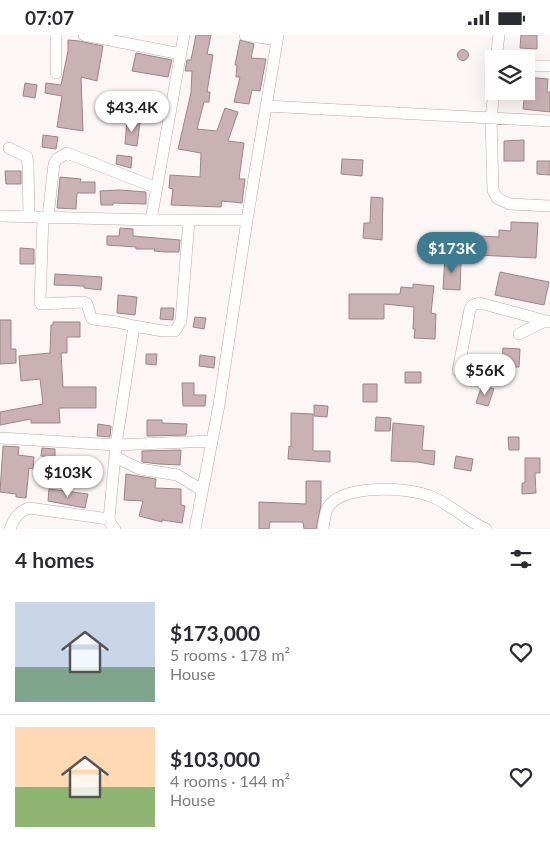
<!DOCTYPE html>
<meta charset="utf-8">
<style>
:root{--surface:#fff;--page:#f7f7f7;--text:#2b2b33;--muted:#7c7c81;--line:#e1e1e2;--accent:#3d7c90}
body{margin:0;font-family:Lato,sans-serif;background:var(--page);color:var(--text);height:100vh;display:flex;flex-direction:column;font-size:19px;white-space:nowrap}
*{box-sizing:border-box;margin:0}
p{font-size:16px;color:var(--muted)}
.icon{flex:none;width:28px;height:28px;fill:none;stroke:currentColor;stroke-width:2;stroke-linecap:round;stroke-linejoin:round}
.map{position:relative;height:494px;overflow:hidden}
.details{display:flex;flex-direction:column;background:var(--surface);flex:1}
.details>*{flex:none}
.buttons{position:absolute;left:485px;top:15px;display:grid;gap:10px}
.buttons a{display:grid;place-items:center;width:50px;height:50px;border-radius:0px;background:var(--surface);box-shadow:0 5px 20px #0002;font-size:25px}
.price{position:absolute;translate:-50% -42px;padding:0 11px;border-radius:18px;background:#fff;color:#222;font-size:16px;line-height:32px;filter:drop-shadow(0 1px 2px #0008)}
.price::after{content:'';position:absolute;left:50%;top:30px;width:15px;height:11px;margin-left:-8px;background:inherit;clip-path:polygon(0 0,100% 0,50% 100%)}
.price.active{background:var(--accent);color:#fff}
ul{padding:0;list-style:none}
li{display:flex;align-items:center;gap:15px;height:125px;padding:0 15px}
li+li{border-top:1px solid var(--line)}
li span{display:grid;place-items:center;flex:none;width:140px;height:100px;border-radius:0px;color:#555}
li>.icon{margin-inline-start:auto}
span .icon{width:60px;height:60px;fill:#fffc;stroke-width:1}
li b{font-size:21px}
h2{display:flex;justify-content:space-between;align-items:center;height:60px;padding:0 15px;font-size:21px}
.status{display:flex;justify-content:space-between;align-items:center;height:35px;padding:0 25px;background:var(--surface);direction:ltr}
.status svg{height:14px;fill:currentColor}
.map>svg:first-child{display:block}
.building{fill:#cab1b3;stroke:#9d8587}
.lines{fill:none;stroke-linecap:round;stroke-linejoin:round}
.minor-casing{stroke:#c0a7a9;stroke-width:12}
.minor{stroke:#fff;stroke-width:11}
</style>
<div class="status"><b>07:07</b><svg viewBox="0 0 49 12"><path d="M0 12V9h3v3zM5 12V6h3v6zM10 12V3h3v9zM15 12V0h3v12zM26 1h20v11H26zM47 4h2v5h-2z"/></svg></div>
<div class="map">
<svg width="550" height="494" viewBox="0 0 550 494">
<rect width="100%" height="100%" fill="#fcf6f7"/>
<path class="building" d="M196,0H211L207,19L213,20L207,57H210L209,67H204L197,94L217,96L225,73L238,77L228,106L244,108L239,144H245L242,168L222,166L221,172L171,170L173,154L169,153L170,140L200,142L201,118L178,114L191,58L192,36H185L187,25H191Z
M521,0H537V14L520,13Z
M68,5L79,6L103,11L97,46L81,42L83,96L57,92L62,61L45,58L46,48L61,50L68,16Z
M240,5L254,9L251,23L266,24L260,56L252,55L249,69L234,67L240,42H236L237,30H235Z
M457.5 20a5.5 5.5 0 1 1 11 0a5.5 5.5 0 1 1-11 0Z
M136,18L172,25L168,42L132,36Z
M526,42L548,44L547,57H550V77L523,74L525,56H526Z
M25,48L37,50L35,63L23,61Z
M107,58L122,63L117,78L102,73Z
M127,86L140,87L137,111L125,109Z
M43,100L58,102L56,114L42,112Z
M524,105V126H504V106Z
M117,120L132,122L131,133L116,129Z
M342,124L363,125L362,141L341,139Z
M537,126H550V140L537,139Z
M5,136H21V149H6Z
M60,142L81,144L80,147H95V158H77L76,174L57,173Z
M119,155L146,157V169L113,168V170H101L100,156Z
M371,162L383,163L382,205L363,203L364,188H370Z
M511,187L538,188L536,223L478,220L479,201L499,202V195L511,196Z
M120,193L133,194V201L180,205L179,217H165L154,216L155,214H136V212L107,210V201H119Z
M20,213L34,214V229H20Z
M445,221L456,222V228L461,229L460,255L443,254Z
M500,237L549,247L544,270L495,260Z
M55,239L102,242L101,255L84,253V251L54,250Z
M413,249L434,251L431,278L436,279L435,304L414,303L415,294H413L414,272L384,269V284H349V259H400L401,252L413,253Z
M118,260L137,262L135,280L117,278Z
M161,273H174L173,285L160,284Z
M195,282L206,283L204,294L193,292Z
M0,285H11V314H16V328L0,329Z
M53,287H80V302H67V318H61L63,352H96V373H59L60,388H31V384L0,390V377L43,369L40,344L21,346L19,321L50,318L51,290H53Z
M503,313L520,314L519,332H502Z
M146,319H157L156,330L146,329Z
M200,320L215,322L214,333L199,331Z
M405,337H421V348H405Z
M182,348H194V360H206L205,371H183Z
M363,349H377V367H363Z
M482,350L494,354L488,371L476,368Z
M314,370L328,371L327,382L314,381Z
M291,378L313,379V416H330V427L288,424L289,411L291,412Z
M376,382L391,383L390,396H375Z
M147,385H162V388L187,389L186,400L147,401Z
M393,388L424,391L422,415L435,416L434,430L418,427L391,426Z
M98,389L111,391L110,402L97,401Z
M508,402H519V415H509Z
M3,411L19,412L18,420L34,422L33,434L29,433L26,463L16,462V459L0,457Z
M42,413L55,414V422L41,421Z
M181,415L180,430L159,429L142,427V416Z
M456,421L473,424L471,436L454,433Z
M525,423H540V438H535L536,458L522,459V448H525Z
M126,439L156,444L155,453L181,454V470L185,471L182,488L162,485V487L139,481L143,466L124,465Z
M306,446H321V470L316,494H304L303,487H270L269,494H259V467L306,469Z
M49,454L88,459L85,473L48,466Z"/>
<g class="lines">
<defs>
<path id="minor" d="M84,0L181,19
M245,0L277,5
M496,24L499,0
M526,31H550
M56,38V0
M494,56L491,84L493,155L497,163L510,169L550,171
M266,71L550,86
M9,113L27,122L28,131L29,180
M0,181L151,185H247
M43,182L40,267L41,269L84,267L87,269L91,282L93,284L117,287L134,291
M48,182L54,129L57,124L67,118L157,153
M151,185L184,0
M519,299L545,286
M458,336L470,274L473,270L480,268L550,287
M0,403L116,410L212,406
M115,422L140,434L177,440L202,455
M10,494C14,483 18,477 29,473L109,484
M115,494L112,491L109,484L116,410L134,291L163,296H175L181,286L189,185
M195,494L219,370L247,185L278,0
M323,494C324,487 325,477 328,472C343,449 408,452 430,461C451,469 466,486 486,494"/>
</defs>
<use href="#minor" class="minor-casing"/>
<use href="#minor" class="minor"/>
</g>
</svg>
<div class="buttons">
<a><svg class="icon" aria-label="layers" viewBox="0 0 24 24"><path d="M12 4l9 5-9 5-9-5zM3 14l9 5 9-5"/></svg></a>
</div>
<b class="price" style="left:132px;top:98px">$43.4K</b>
<b class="price active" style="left:452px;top:239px">$173K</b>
<b class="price" style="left:485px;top:361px">$56K</b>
<b class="price" style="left:68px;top:463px">$103K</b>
</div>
<section class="details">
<h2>4 homes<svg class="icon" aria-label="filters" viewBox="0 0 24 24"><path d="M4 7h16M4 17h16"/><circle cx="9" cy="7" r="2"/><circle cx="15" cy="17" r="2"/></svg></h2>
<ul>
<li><span style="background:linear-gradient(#c9d6e8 65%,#7fa58c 0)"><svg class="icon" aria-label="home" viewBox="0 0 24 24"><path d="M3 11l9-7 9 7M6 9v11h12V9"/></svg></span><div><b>$173,000</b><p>5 rooms · 178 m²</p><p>House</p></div><svg class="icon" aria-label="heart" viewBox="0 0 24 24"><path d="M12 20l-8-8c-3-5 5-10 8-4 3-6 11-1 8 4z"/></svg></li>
<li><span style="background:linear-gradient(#ffd9b3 60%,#8fb573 0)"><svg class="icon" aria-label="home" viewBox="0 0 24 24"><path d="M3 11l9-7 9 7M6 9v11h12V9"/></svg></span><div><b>$103,000</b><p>4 rooms · 144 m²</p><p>House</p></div><svg class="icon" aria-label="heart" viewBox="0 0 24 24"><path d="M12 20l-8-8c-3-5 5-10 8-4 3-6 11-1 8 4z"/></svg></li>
</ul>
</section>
